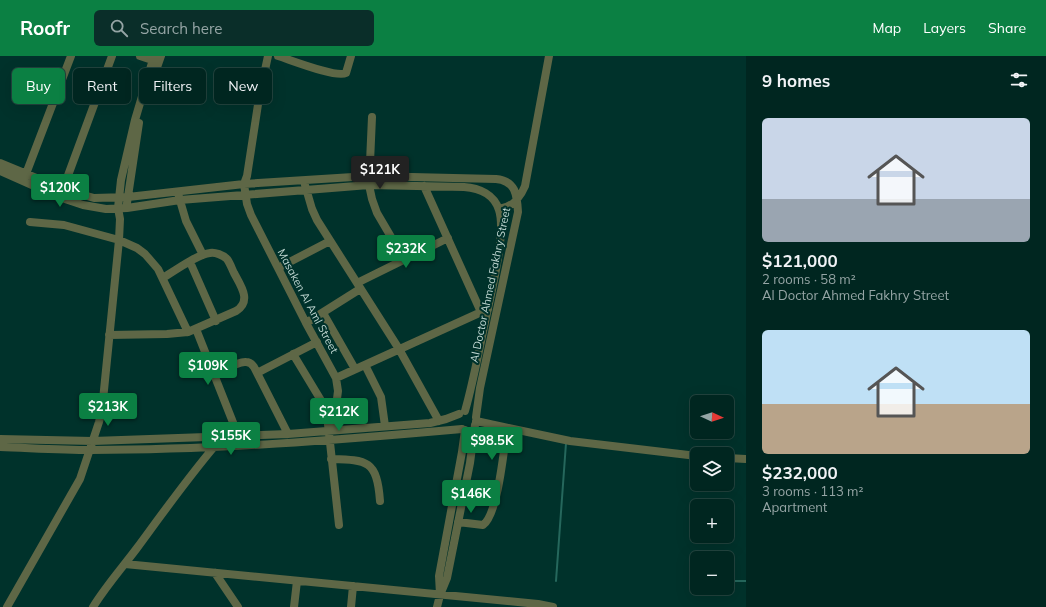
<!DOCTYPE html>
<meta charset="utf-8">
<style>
:root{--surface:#002620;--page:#0a2e29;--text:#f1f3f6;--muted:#95a5a5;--line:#22433e;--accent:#0b8043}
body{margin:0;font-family:Mulish,sans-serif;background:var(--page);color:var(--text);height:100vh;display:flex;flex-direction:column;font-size:15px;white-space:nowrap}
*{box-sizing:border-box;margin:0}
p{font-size:13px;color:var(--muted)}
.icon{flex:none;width:22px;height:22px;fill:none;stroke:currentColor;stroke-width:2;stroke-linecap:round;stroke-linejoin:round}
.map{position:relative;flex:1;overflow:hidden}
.side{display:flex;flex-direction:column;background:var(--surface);width:300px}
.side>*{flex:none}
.banner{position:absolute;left:12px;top:12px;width:380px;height:36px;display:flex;gap:8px}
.needle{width:26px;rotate:93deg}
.buttons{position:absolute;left:690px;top:339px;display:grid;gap:8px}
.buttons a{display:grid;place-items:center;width:44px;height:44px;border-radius:6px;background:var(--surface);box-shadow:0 4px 16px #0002,0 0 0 1px var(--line);font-size:20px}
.price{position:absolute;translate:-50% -34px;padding:0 9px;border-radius:4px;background:var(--accent);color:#fff;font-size:13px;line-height:26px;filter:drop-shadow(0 1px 2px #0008)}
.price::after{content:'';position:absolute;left:50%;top:24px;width:12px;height:9px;margin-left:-6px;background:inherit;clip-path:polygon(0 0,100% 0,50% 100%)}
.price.active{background:#222;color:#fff}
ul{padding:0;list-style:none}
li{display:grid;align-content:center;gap:8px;height:212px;padding:0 16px}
li span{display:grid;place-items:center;height:124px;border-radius:6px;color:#555}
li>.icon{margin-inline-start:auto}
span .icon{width:72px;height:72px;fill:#fffc;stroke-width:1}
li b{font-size:17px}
h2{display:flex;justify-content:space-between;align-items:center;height:48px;padding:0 16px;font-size:17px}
.chip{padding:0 14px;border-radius:6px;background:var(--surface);box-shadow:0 4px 16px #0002,0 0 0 1px var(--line);font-size:14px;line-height:36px}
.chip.active{background:var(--accent);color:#fff}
header{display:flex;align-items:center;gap:24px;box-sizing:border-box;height:56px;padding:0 20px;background:var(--accent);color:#fff}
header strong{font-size:19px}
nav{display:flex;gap:22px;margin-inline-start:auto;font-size:14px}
.search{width:280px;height:36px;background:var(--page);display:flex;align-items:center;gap:10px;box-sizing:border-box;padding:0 14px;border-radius:6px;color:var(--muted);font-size:15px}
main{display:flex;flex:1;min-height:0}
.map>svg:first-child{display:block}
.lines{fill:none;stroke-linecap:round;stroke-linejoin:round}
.stream{stroke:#25675c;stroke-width:2}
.minor{stroke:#5e6746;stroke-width:8}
.labels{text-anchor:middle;stroke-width:4;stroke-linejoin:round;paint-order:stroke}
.street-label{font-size:11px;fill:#c1d8d3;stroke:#00322b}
</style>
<header>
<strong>Roofr</strong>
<div class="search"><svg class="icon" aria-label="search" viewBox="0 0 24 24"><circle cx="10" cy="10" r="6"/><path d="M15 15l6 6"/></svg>Search here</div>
<nav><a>Map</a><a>Layers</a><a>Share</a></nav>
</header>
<main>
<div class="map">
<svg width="746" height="551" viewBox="0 0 746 551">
<rect width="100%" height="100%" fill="#00322b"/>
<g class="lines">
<path class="stream" d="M692,524H697
M556,525L566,387
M727,525H746"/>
<path class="minor" d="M140,0L158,6
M268,0L259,42L247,120L244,128L247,148L251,159L306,267L336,322L338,335L335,358L336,374
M278,0C291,4 336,22 346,17L351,0
M148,37L161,0
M372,61L369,129L372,143L377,157L404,203
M0,107L63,133L94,142L128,141L244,128L369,120L496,123C516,125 517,139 518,156L480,332L476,361
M0,115L59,141L83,149L106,153L127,152L180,144L369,129L464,131C479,132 494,138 499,154C507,178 489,245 484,271C478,299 473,327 465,355
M24,123L71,0
M305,129L312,153L317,164L399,293L439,365
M424,130L481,256
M63,133L112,0
M179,141L186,165L203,199
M127,147L139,67
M499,153C513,151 520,142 525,130L549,0
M30,166L64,169L119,184L137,192L145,198L158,213L188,276
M190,206L216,265
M278,212L330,185
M357,227L448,182
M323,257L355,313
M306,267L360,233
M196,273L238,379
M109,279L167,278L188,276L236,255C252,245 241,230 234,217C232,213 230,207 227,203C223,199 215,196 210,197C198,198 174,215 163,222
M293,298L322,346L327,359L339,469
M365,309L381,341L385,370
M257,317L317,286
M214,318C222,315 238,305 246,306C249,306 252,308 254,311L288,378
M336,322L488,253
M476,365L570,385L697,400
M0,383L93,385L288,378L430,367L446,363L459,358
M0,391C30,392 60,394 91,394C215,394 338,384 462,373
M727,402L746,403
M331,403C367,404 377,404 380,445
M458,466L483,469C498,459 504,392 507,372
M125,508L538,548L553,551
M215,517L238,551
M440,538L439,520L462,396L465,374
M7,551L80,423L99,366L102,354L119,184L120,163L118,152L121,124L135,64L154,0
M93,551C106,530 122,512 137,492C162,458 187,423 214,391
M294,551L297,525
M351,551L353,530
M437,551L440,539L447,522L470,407L475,369"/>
</g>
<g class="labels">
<g class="street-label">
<text transform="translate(490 229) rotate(-78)" y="4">Al Doctor Ahmed Fakhry Street</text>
<text transform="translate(308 245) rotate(62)" y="4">Masaken Al Aml Street</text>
</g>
</g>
</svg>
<div class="buttons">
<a><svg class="needle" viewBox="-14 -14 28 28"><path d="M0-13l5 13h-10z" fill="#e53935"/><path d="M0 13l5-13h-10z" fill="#95a5a5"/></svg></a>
<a><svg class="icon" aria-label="layers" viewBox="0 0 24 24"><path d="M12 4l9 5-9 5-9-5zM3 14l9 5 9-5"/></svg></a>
<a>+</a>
<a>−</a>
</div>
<b class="price active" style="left:380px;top:134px">$121K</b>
<b class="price" style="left:60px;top:152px">$120K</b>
<b class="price" style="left:406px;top:213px">$232K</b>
<b class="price" style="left:208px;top:330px">$109K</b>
<b class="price" style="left:108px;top:371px">$213K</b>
<b class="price" style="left:339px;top:376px">$212K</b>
<b class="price" style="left:231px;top:400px">$155K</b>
<b class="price" style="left:492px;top:405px">$98.5K</b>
<b class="price" style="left:471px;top:458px">$146K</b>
<div class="banner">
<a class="chip active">Buy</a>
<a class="chip">Rent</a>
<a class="chip">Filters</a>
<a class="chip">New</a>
</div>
</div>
<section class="side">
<h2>9 homes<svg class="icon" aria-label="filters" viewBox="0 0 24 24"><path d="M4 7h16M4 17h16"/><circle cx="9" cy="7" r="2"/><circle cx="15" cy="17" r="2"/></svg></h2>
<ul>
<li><span style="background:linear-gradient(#c9d6e8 65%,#9aa5b1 0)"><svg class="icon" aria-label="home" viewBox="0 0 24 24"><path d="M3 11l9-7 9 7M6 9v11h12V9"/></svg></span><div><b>$121,000</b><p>2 rooms · 58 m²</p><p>Al Doctor Ahmed Fakhry Street</p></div></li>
<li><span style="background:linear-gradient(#bfe0f5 60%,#b9a48a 0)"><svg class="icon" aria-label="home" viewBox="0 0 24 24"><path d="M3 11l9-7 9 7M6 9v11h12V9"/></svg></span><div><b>$232,000</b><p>3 rooms · 113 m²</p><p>Apartment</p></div></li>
</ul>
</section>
</main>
